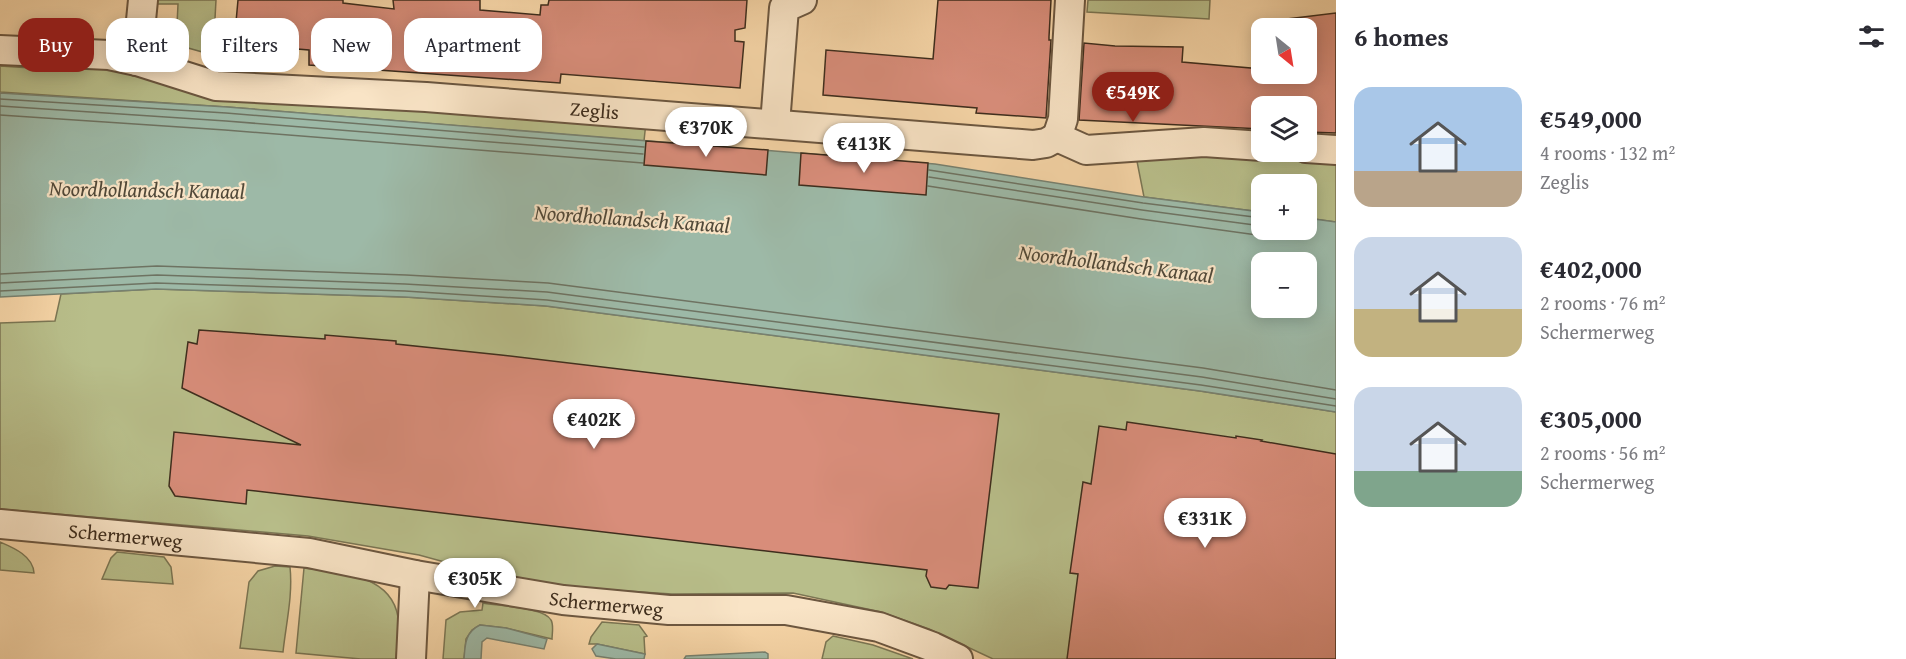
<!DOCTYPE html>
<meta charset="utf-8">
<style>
:root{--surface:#fff;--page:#f2f2f3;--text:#2b2b33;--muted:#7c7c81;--accent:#8f2418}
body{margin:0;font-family:"Gentium Book Plus",serif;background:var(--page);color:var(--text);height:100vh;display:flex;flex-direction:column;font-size:22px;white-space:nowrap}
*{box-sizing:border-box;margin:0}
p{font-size:20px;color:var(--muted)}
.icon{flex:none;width:33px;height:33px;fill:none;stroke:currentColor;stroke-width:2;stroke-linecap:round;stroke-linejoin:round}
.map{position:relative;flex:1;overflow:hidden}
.panel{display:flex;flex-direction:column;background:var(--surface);width:570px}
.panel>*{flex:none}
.top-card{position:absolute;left:18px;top:18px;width:570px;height:54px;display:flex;gap:12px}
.needle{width:39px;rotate:150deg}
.fabs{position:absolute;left:1251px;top:18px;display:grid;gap:12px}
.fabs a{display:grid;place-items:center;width:66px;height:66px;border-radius:12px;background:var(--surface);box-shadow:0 3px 15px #0003;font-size:30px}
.price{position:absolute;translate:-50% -51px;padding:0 14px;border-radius:21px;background:#fff;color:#222;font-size:20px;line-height:39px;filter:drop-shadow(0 2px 3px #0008)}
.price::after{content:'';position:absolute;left:50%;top:36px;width:18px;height:14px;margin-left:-9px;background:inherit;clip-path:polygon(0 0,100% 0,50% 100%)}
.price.selected{background:var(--accent);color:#fff}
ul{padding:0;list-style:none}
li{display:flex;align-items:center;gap:18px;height:150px;padding:0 18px}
li span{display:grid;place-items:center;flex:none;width:168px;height:120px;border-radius:18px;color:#555}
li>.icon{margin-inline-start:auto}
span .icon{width:72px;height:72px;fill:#fffc;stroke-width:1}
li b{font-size:26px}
h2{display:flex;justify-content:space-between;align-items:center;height:72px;padding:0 18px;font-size:26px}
.tag{padding:0 21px;border-radius:18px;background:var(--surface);box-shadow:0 3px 15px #0003;font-size:21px;line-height:54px}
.tag.selected{background:var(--accent);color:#fff}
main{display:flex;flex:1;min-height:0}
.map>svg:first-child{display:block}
.green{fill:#b8be8a;stroke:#7b7654;stroke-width:1.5}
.water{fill:#9db9a7;stroke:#778170;stroke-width:1.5;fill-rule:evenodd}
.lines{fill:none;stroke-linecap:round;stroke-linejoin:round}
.shore{stroke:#6e7362;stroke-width:1.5}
.building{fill:#d88d7a;stroke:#3e2d1d;stroke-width:1.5}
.minor-casing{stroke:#6c5740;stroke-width:32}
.minor{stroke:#f9e4c6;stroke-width:28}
.labels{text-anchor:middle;stroke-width:4.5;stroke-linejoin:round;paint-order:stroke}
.street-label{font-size:20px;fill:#3e2d1d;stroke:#f9e4c6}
.water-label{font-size:21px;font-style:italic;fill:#514939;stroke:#f9e4c6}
</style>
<main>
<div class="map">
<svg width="1336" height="659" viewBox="0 0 1336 659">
<rect width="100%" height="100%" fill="#f6d5a7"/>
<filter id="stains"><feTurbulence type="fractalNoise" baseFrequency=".00333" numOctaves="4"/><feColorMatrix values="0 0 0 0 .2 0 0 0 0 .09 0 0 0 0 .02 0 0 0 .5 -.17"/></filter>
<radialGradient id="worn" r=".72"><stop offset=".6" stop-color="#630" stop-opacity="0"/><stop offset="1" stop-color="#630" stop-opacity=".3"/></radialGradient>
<path class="green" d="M156,0H216L213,55L174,44L170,38L171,25H177L178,4H155Z
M1088,0H1210L1209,19L1087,12Z
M81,65L109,69L223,99L646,122L644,141L227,107L0,92V66L78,71L80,70Z
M1134,146L1336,162V222L1307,218L1306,184H1262L1261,212L1144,197Z
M156,289L405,297L546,306L1200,391L1336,412V659H993L929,629L881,612L793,593L672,594L550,586L481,572L419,555L308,536L0,509V323L55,321L61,294Z
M0,542C14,548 33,556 34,573L0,570Z
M117,552L164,557L171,567L173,584L102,579L111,558Z
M275,566L290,567C293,595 286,624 283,652L240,648L249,582L258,571Z
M304,568C339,572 391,574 398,617C400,631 397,645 396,659H361L296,653Z
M483,603C498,606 544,607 551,620C554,625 552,634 552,639L506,628L480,625L472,630L466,639L464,659H443L446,620L460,612L482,610Z
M602,622L639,625L647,636L644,637L645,654L597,644H589L591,637Z
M833,636L873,645L913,659H822L826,642Z"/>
<path class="water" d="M0,93L227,107L935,164L1144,197L1261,212L1262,230H1306L1307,218L1336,222V412L1200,391L546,306L405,297L156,289L0,297ZM1262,262H1306V308H1262Z
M480,625L506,628L547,639L544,649L487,638L482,642L481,659H464C465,645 465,632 480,625Z
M597,644L645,654L644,659H616L596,656L592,649Z
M765,652L768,654V659H684L686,656Z"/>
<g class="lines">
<path class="shore" d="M0,99L226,113L644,147
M0,106L226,121L643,154
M0,115L225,130L643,163
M929,170L1143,203L1262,218
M929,177L1142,210L1262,226
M928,186L1141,219L1257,235L1268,234L1275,230
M0,274L157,266L406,275L548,283L1203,368L1336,390
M0,283L157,275L405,284L547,292L1202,377L1336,399
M0,291L156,283L405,291L547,300L1201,385L1336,406"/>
</g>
<path class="building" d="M238,0H343V3L394,9L393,0H480V10L540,15L541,5H548L549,0H747L745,28L735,30V41L744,42L740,88L561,74L560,83L309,65V50L234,44Z
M938,0H1051L1049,37V40H1051L1046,118L976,113L977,108L823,95L826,50L933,59Z
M1336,13V133L1306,132V106H1262V129L1079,120L1084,43L1115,46L1183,47L1182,62L1262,69V74H1306V28H1263L1262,22Z
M646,141L768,150L766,175L644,165Z
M801,153L928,163L926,195L799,185Z
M199,330L325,339V335L396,341V344L501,355L999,414L978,588L949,585L946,589L931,587L926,576L927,570L247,490L246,504L175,496L169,486L174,432L301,445L182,388L188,342L197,344Z
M1127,422L1236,438V436L1262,440L1261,441L1336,454V659H1067L1078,574L1070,573L1083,482L1091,484L1099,426L1126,430Z"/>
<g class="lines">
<defs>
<g id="minor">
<path id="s1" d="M0,50L109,55L137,61L216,86L426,97L1033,145L1046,143L1057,137"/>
<path d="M137,61L143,0"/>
<path d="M775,124L784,8L802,0"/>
<path d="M1057,137L1086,150L1204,142L1262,146"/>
<path d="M1057,137L1063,119L1070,0"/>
<path d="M1306,148L1336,150"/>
<path id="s2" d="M0,524L309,553L415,575L563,600L669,610H786L879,627L933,647L958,659"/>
<path d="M411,659L415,575"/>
</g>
</defs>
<use href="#minor" class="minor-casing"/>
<use href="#minor" class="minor"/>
</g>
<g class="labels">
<g class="street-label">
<text dy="7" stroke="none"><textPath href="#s1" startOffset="600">Zeglis</textPath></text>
<text dy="7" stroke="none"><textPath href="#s2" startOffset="126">Schermerweg</textPath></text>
<text dy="7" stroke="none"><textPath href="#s2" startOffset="612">Schermerweg</textPath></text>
</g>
<g class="water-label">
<text transform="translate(147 190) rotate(1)" y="7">Noordhollandsch Kanaal</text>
<text transform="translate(632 219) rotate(4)" y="7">Noordhollandsch Kanaal</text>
<text transform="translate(1116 264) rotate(7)" y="7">Noordhollandsch Kanaal</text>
</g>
</g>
<rect width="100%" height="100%" filter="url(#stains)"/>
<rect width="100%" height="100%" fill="url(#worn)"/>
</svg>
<div class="fabs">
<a><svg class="needle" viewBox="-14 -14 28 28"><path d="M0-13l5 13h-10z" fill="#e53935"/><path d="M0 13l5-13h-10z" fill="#7c7c81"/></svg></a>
<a><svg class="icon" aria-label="layers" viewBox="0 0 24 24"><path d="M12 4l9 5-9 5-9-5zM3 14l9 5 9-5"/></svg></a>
<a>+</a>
<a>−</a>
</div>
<b class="price selected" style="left:1133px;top:123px">€549K</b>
<b class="price" style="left:706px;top:158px">€370K</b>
<b class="price" style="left:864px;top:174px">€413K</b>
<b class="price" style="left:594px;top:450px">€402K</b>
<b class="price" style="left:1205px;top:549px">€331K</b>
<b class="price" style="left:475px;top:609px">€305K</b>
<div class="top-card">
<a class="tag selected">Buy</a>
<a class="tag">Rent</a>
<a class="tag">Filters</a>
<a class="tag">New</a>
<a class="tag">Apartment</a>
</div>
</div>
<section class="panel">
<h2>6 homes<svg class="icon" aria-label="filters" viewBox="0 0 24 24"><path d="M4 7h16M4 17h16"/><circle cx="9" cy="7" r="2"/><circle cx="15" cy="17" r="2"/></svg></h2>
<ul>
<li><span style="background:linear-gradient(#a9c7e8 70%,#b9a48a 0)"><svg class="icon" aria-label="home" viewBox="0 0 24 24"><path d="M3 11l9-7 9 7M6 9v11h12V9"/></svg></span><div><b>€549,000</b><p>4 rooms · 132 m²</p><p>Zeglis</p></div></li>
<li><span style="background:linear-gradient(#c9d6e8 60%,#c2b280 0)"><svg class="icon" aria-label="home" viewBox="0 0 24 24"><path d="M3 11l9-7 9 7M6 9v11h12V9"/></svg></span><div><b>€402,000</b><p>2 rooms · 76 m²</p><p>Schermerweg</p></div></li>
<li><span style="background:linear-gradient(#c9d6e8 70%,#7fa58c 0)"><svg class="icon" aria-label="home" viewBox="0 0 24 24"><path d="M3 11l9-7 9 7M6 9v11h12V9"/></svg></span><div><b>€305,000</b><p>2 rooms · 56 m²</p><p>Schermerweg</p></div></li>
</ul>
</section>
</main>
